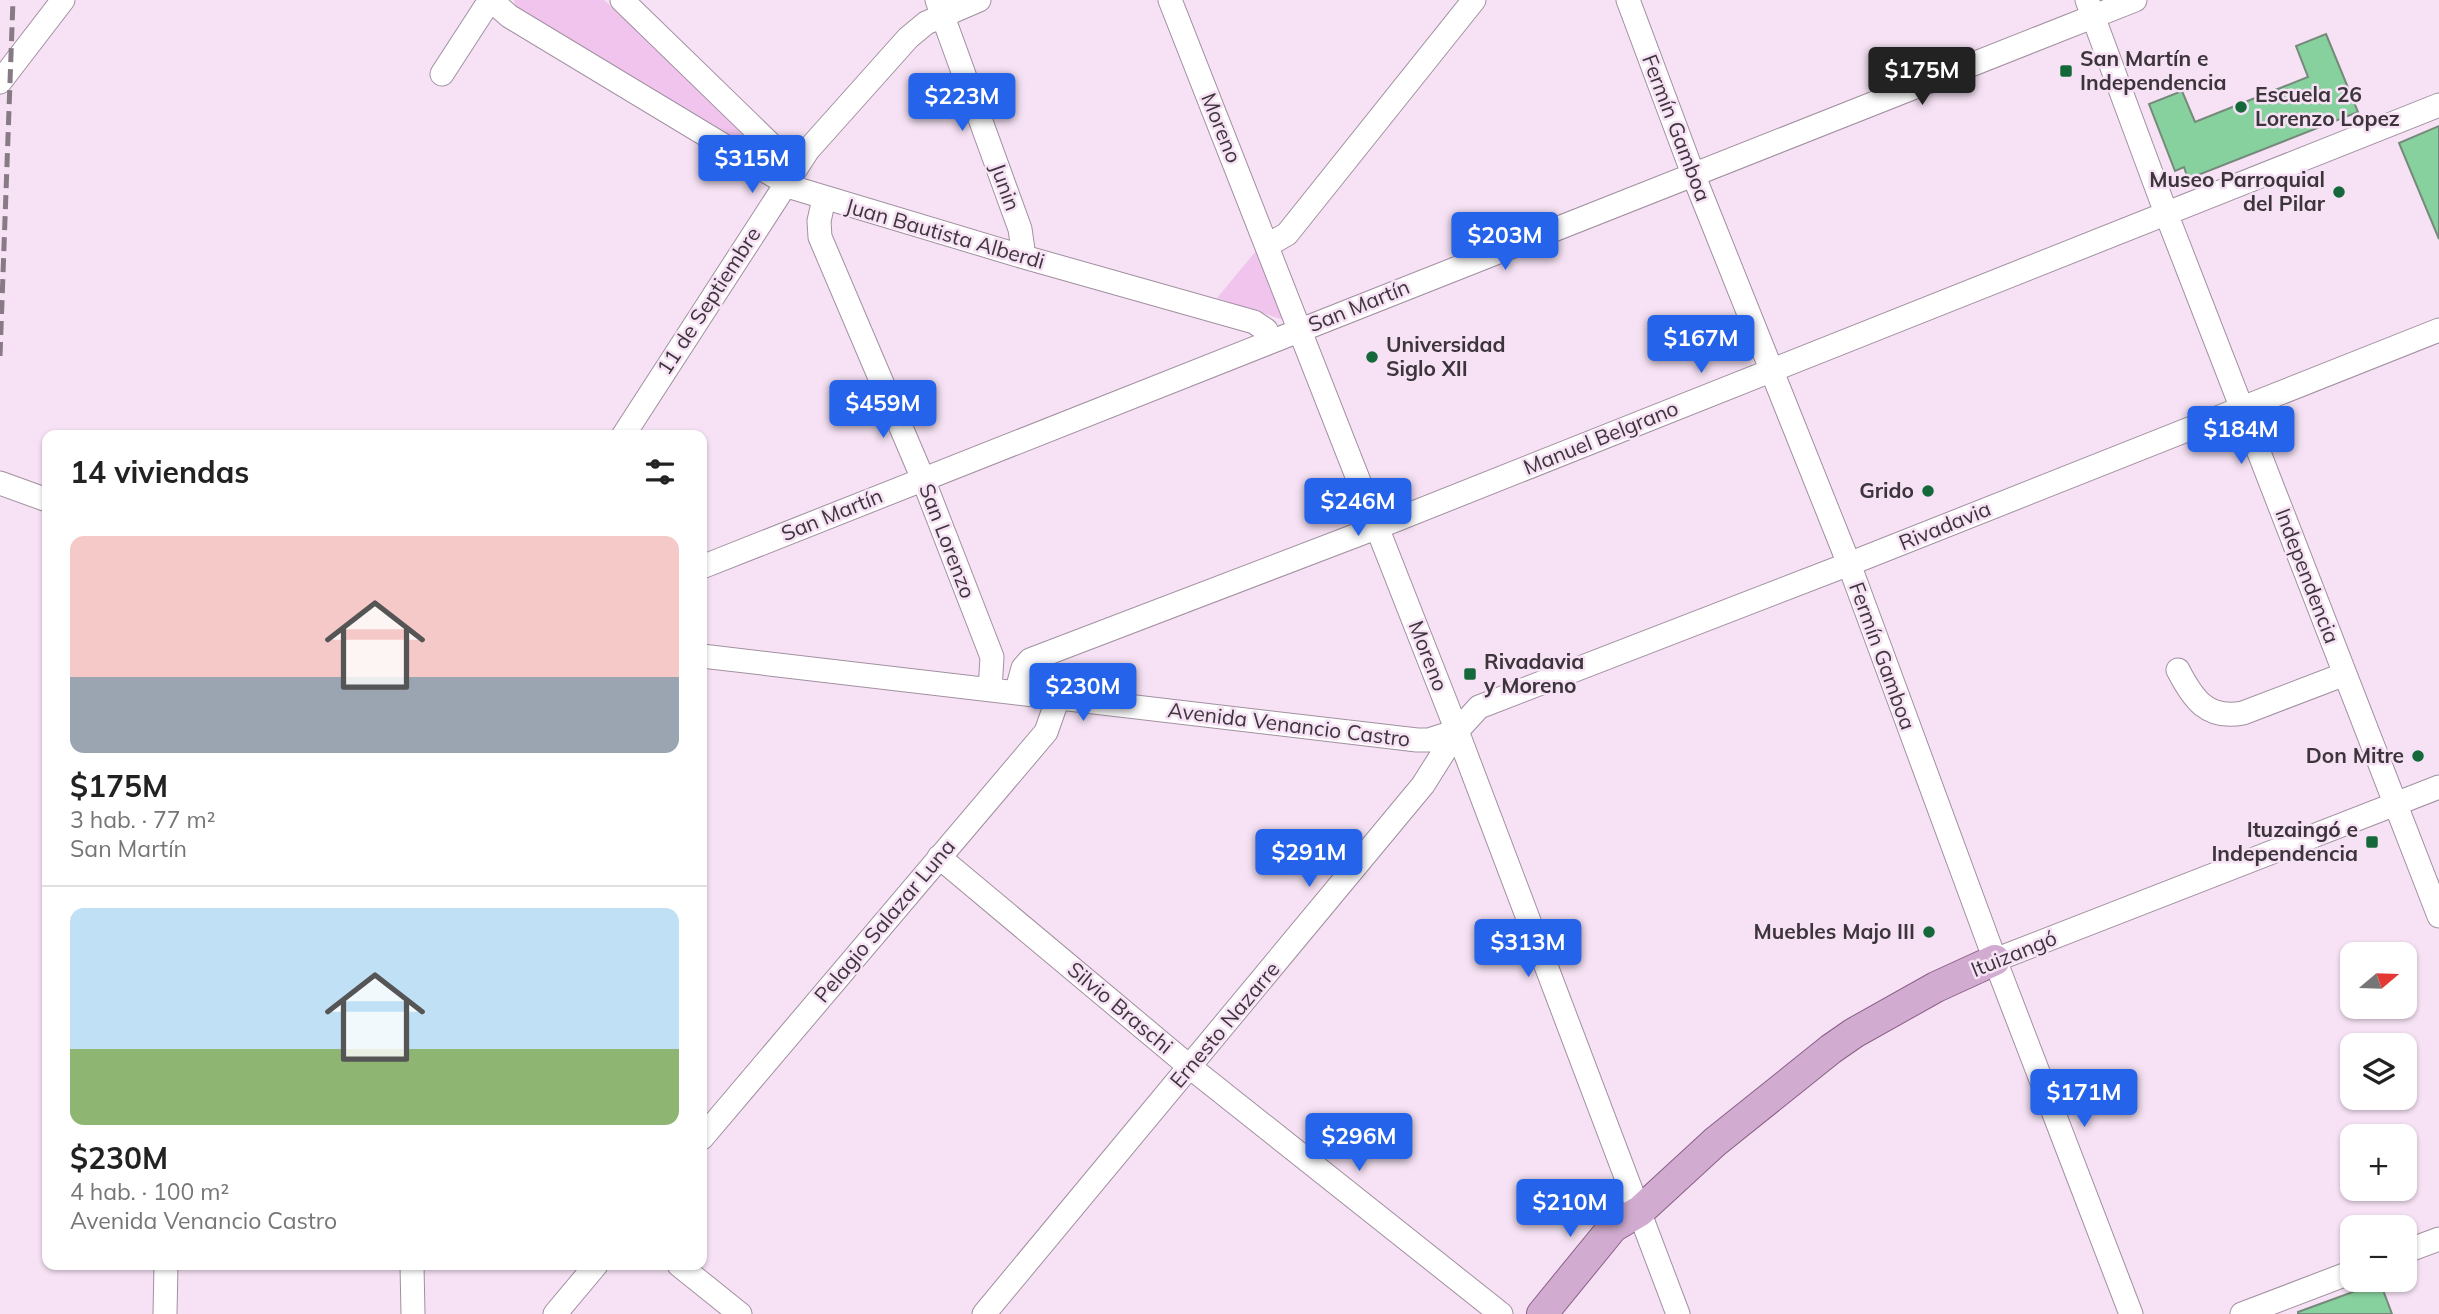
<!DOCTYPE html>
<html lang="es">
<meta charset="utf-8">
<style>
:root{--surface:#fff;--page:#f2f2f2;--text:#222;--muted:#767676;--line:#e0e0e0;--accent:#2563eb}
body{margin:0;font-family:Mulish,sans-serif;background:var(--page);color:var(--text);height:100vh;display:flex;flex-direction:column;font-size:26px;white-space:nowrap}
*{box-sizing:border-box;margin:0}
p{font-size:23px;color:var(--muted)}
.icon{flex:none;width:38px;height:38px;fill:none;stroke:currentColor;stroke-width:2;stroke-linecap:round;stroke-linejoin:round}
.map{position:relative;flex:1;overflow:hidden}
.sheet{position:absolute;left:42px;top:430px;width:665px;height:840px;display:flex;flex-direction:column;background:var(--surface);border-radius:14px;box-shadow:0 2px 5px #0004}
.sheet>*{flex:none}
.needle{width:46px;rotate:71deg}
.buttons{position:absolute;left:2340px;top:942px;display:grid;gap:14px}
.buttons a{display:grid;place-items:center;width:77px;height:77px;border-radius:14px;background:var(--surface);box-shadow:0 2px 5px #0004;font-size:35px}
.price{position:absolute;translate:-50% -60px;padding:0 16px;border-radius:7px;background:var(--accent);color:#fff;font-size:23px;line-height:46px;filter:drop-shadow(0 2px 4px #0008)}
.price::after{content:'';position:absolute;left:50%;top:42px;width:21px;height:16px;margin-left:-10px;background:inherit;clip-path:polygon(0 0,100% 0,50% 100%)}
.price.active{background:#222;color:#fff}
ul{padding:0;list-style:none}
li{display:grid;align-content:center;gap:14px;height:371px;padding:0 28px}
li+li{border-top:2px solid var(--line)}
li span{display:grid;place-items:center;height:217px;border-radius:14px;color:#555}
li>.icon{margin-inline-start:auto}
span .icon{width:126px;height:126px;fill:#fffc;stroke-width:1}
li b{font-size:30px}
h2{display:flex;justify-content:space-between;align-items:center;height:84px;padding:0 28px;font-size:30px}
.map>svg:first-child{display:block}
.green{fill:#f0c4ed}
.building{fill:#86d19e;stroke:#768a7b;stroke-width:2}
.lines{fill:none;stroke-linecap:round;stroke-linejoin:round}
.minor-casing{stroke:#a190a0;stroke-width:25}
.major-casing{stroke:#895f87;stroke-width:32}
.minor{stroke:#fff;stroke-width:23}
.major{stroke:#d1acd0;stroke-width:30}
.rail{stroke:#877a85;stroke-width:5;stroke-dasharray:14 7;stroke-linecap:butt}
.poi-dot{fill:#14683a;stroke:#f6e2f4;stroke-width:2.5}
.labels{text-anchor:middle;stroke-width:5;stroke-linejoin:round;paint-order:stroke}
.poi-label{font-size:21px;font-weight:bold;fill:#3d353c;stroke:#f6e2f4;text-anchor:end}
.street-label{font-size:21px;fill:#3d353c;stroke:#f6e2f4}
</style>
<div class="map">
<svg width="2439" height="1314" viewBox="0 0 2439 1314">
<rect width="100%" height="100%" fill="#f6e2f4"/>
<path class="green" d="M514,0H604L761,146L763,154L758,155L516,9Z
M1256,251L1284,320L1217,298Z"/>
<path class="building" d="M2326,34L2358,112L2188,179L2184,167L2175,171L2149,104L2182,91L2195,122L2230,108L2308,77L2296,46Z
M2439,126V239L2399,143Z
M2380,1282L2392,1314H2298V1312Z"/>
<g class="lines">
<defs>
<path id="minor" d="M491,0L509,16L794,188L1024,257L1254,322L1266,330L1271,340
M622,0L795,168
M937,0L1020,229L1024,257
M1170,0L1457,731L1678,1314
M1628,0L1693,174L1849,564L1995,960L2131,1314
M2087,0L2166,213L2439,916
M442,74L490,0
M0,82L63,0
M824,199L819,221L820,237L923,479L992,657L990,690
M1268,245L1287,234L1474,0
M623,436L808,150L908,38L926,23L979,0
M0,483L47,500
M702,567L2135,0
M702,656L1417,740H1429L1457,731
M2178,670C2193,699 2207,720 2243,713L2345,674
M1016,693L1023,668L1030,660L1378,527L2439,105
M939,857L1190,1067L1501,1314
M1995,960L2439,787
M702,1138L1046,732L1058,698
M2404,1252L2439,1239
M412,1265L413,1314
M679,1265L740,1314
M165,1314L166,1265
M555,1314L596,1265
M984,1314L1423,785L1457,731L1479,707L1849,564L2439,330
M2242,1314L2352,1272"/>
<path id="major" d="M1542,1314L1613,1227L1640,1211L1715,1142L1831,1049L1854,1033L1936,987L1995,960"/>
</defs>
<use href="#minor" class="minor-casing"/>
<use href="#major" class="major-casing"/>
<use href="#minor" class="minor"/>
<use href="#major" class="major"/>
<path class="rail" d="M0,356L13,0"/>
</g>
<g class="poi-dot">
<rect x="2059" y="64" width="14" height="14" rx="3.5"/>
<circle cx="2241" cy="107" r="7"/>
<circle cx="2339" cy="192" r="7"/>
<circle cx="1372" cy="357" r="7"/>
<circle cx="1928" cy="491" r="7"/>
<rect x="1463" y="667" width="14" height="14" rx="3.5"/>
<circle cx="2418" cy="756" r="7"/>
<rect x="2365" y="835" width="14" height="14" rx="3.5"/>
<circle cx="1929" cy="932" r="7"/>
</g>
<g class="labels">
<g class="poi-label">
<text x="2080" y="66" text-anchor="start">San Martín e<tspan x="2080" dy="24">Independencia</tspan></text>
<text x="2255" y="102" text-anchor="start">Escuela 26<tspan x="2255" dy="24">Lorenzo Lopez</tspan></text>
<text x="2325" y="187">Museo Parroquial<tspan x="2325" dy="24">del Pilar</tspan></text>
<text x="1386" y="352" text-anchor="start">Universidad<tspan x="1386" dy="24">Siglo XII</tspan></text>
<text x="1914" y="498">Grido</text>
<text x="1484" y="669" text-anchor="start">Rivadavia<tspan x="1484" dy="24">y Moreno</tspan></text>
<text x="2404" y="763">Don Mitre</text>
<text x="2358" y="837">Ituzaingó e<tspan x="2358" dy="24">Independencia</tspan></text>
<text x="1915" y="939">Muebles Majo III</text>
</g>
<g class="street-label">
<text transform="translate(1221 128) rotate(68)" y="7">Moreno</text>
<text transform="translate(1676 128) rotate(69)" y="7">Fermín Gamboa</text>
<text transform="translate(1005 187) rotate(70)" y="7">Junin</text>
<text transform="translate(945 234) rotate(16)" y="7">Juan Bautista Alberdi</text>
<text transform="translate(709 301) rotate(-57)" y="7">11 de Septiembre</text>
<text transform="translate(1359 306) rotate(-22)" y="7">San Martín</text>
<text transform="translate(1601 438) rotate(-22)" y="7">Manuel Belgrano</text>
<text transform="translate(832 515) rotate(-22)" y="7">San Martín</text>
<text transform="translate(1945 526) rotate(-22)" y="7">Rivadavia</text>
<text transform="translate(947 541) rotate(69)" y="7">San Lorenzo</text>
<text transform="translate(2307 576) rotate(69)" y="7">Independencia</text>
<text transform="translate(1428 656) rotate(69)" y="7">Moreno</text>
<text transform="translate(1882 656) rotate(70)" y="7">Fermín Gamboa</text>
<text transform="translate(1289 725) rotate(7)" y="7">Avenida Venancio Castro</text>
<text transform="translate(885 921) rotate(-50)" y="7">Pelagio Salazar Luna</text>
<text transform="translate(2014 954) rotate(-22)" y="7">Ituizangó</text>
<text transform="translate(1120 1008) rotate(40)" y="7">Silvio Braschi</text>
<text transform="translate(1225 1025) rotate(-50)" y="7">Ernesto Nazarre</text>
</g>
</g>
</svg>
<div class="buttons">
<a><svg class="needle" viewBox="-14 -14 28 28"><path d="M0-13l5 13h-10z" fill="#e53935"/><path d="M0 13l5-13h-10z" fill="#767676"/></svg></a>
<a><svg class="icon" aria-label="layers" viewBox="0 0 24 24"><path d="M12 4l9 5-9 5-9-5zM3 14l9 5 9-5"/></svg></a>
<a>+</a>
<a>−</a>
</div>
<b class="price active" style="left:1922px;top:107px">$175M</b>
<b class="price" style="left:962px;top:133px">$223M</b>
<b class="price" style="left:752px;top:195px">$315M</b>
<b class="price" style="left:1505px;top:272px">$203M</b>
<b class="price" style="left:1701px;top:375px">$167M</b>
<b class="price" style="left:883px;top:440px">$459M</b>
<b class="price" style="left:2241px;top:466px">$184M</b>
<b class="price" style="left:1358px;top:538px">$246M</b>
<b class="price" style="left:1083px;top:723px">$230M</b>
<b class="price" style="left:1309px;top:889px">$291M</b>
<b class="price" style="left:1528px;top:979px">$313M</b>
<b class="price" style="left:2084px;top:1129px">$171M</b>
<b class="price" style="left:1359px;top:1173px">$296M</b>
<b class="price" style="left:1570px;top:1239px">$210M</b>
<section class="sheet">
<h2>14 viviendas<svg class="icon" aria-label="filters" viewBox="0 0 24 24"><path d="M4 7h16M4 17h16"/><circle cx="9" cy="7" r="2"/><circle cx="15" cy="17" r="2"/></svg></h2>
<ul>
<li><span style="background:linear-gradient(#f6c9c9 65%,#9aa5b1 0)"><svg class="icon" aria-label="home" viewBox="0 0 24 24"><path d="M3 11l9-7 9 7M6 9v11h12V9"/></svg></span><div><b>$175M</b><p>3 hab. · 77 m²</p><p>San Martín</p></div></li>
<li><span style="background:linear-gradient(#bfe0f5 65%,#8fb573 0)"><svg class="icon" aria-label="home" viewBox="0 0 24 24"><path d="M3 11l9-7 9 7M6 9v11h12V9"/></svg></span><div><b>$230M</b><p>4 hab. · 100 m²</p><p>Avenida Venancio Castro</p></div></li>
</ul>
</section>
</div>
